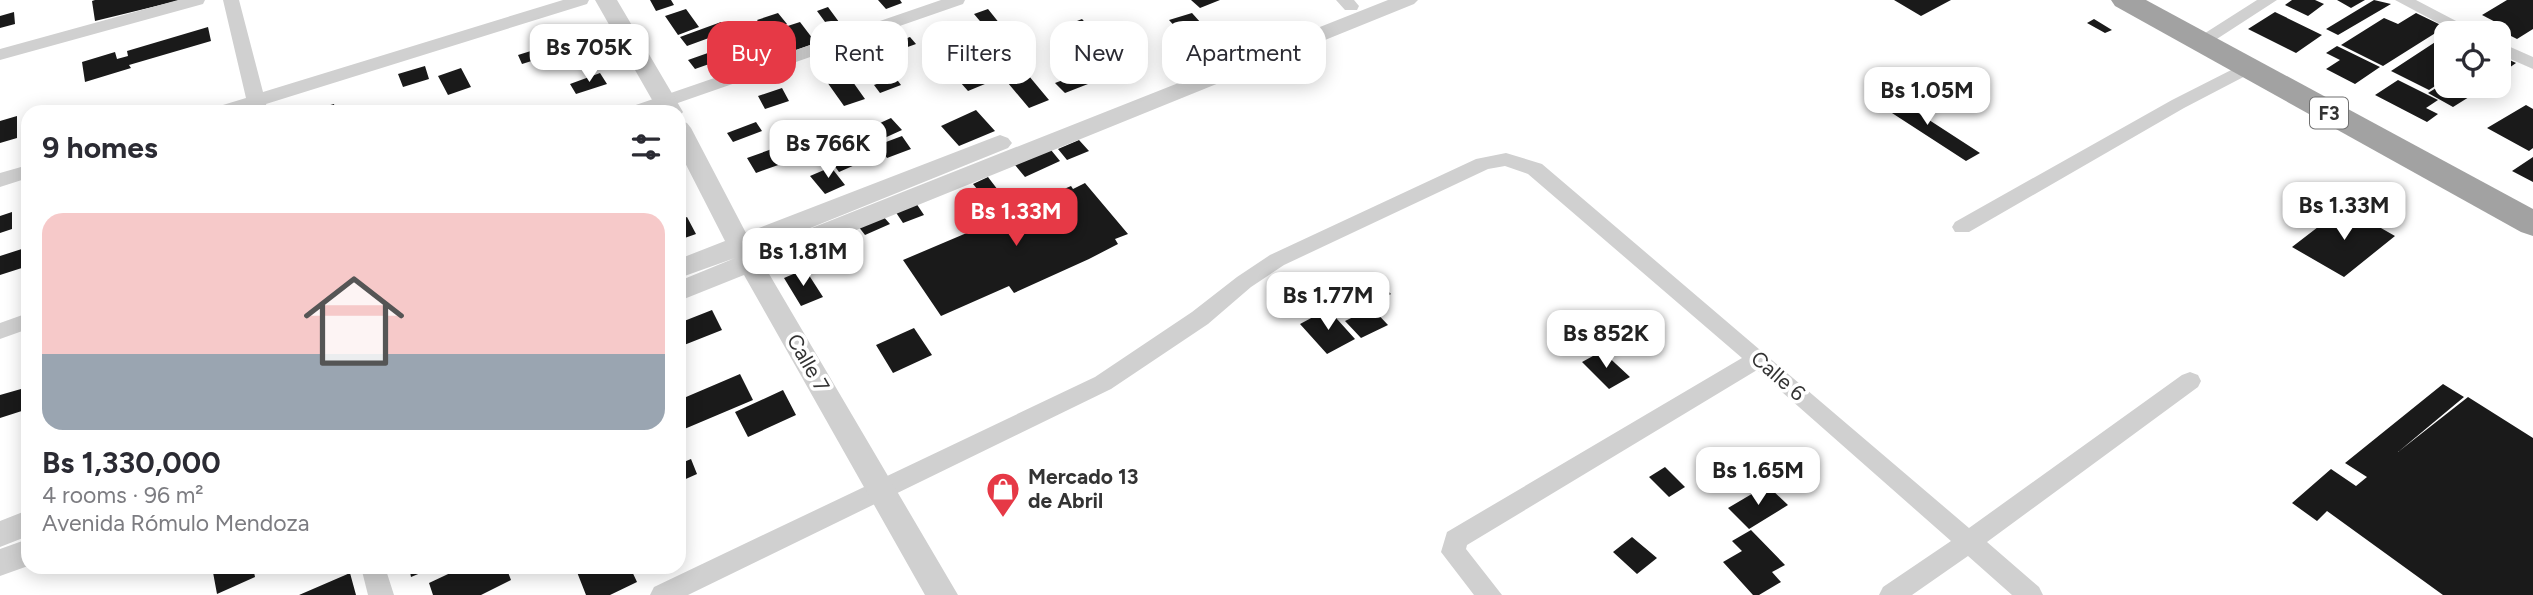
<!DOCTYPE html>
<meta charset="utf-8">
<style>
:root{--surface:#fff;--page:#f7f7f7;--text:#2b2b33;--muted:#7c7c81;--accent:#e63946}
body{margin:0;font-family:Figtree,sans-serif;background:var(--page);color:var(--text);height:100vh;display:flex;flex-direction:column;font-size:26px;white-space:nowrap}
*{box-sizing:border-box;margin:0}
p{font-size:23px;color:var(--muted)}
.icon{flex:none;width:38px;height:38px;fill:none;stroke:currentColor;stroke-width:2;stroke-linecap:round;stroke-linejoin:round}
.map{position:relative;flex:1;overflow:hidden}
.drawer{position:absolute;left:21px;top:105px;width:665px;height:469px;display:flex;flex-direction:column;background:var(--surface);border-radius:21px;box-shadow:0 4px 18px #0003}
.drawer>*{flex:none}
.guide{position:absolute;left:707px;top:21px;width:665px;height:63px;display:flex;gap:14px}
.buttons{position:absolute;left:2434px;top:21px;display:grid;gap:14px}
.buttons a{display:grid;place-items:center;width:77px;height:77px;border-radius:14px;background:var(--surface);box-shadow:0 4px 18px #0003;font-size:35px}
.price{position:absolute;translate:-50% -60px;padding:0 16px;border-radius:14px;background:#fff;color:#222;font-size:23px;line-height:46px;filter:drop-shadow(0 2px 4px #0008)}
.price::after{content:'';position:absolute;left:50%;top:42px;width:21px;height:16px;margin-left:-10px;background:inherit;clip-path:polygon(0 0,100% 0,50% 100%)}
.price.on{background:var(--accent);color:#fff}
ul{padding:0;list-style:none}
li{display:grid;align-content:center;gap:14px;height:371px;padding:0 21px}
li span{display:grid;place-items:center;height:217px;border-radius:21px;color:#555}
li>.icon{margin-inline-start:auto}
span .icon{width:126px;height:126px;fill:#fffc;stroke-width:1}
li b{font-size:30px}
h2{display:flex;justify-content:space-between;align-items:center;height:84px;padding:0 21px;font-size:30px}
.tag{padding:0 24px;border-radius:21px;background:var(--surface);box-shadow:0 4px 18px #0003;font-size:24px;line-height:63px}
.tag.on{background:var(--accent);color:#fff}
.map>svg:first-child{display:block}
.building{fill:#1a1a1a}
.lines{fill:none;stroke-linecap:round;stroke-linejoin:round}
.minor{fill:#d0d0d0;fill-rule:evenodd}
.tertiary{fill:#d0d0d0;fill-rule:evenodd}
.trunk{fill:#a2a2a2;fill-rule:evenodd}
.labels{text-anchor:middle;stroke-width:7;stroke-linejoin:round;paint-order:stroke}
.shield{fill:#fff;stroke:#707070;stroke-width:2}
.shield-label{font-size:19px;font-weight:bold;fill:#333}
.street-label{font-size:21px;fill:#333;stroke:#fff}
.poi-label{font-size:21px;font-weight:bold;fill:#333;stroke:#fff;text-anchor:start}
</style>
<div class="map">
<svg width="2533" height="595" viewBox="0 0 2533 595">
<rect width="100%" height="100%" fill="#fff"/>
<path class="building" d="M181,0L95,21L92,1L95,0Z
M650,0H671L674,5L656,11Z
M878,0H900L902,3L886,9Z
M1191,0H1220L1200,8Z
M1894,0H1951L1921,16Z
M2292,0H2315L2324,4L2308,16L2285,5Z
M2337,0H2365L2351,8Z
M2374,0L2391,4L2338,35L2326,29Z
M2507,0H2533V29L2517,39L2501,31L2507,28L2482,15Z
M828,7L839,22L828,26L817,11Z
M686,9L699,27L678,35L665,16Z
M988,9L1008,34L995,39L974,14Z
M14,12L15,24L0,28V16Z
M2275,12L2322,35L2296,53L2248,29Z
M778,13L787,24L766,32L757,20Z
M1192,13L1201,23L1178,30L1169,20Z
M2416,13L2445,27L2383,66L2341,45L2384,18L2398,24Z
M1082,19L1133,74L1113,82L1062,27Z
M2094,19L2112,30L2105,33L2087,23Z
M721,22L728,31L687,46L680,37Z
M800,22L816,43L785,54L769,32Z
M208,27L211,41L129,65L131,68L85,82L82,62L115,52L117,59L128,56L127,51Z
M2446,35V79L2429,90L2391,71Z
M910,37L916,44L891,53L885,46Z
M550,45L554,54L522,64L518,55Z
M2337,46L2380,67L2355,84L2326,69L2340,60L2326,53Z
M722,48L729,57L695,69L688,60Z
M603,50L610,63L587,71L580,57Z
M879,52L884,60L857,68L852,59Z
M974,54L997,79L968,91L945,65Z
M2499,55L2516,63L2499,75Z
M425,66L429,79L403,87L398,74Z
M461,68L471,87L448,95L438,76Z
M600,73L607,84L576,94L570,84Z
M1079,74L1088,84L1065,93L1055,83Z
M848,75L865,99L844,106L827,82Z
M1029,76L1049,100L1029,108L1008,83Z
M895,77L901,85L880,93L874,85Z
M2398,80L2438,100L2426,108L2438,114L2427,122L2375,95Z
M2444,83L2446,86L2469,97L2453,107L2428,93Z
M782,88L789,101L765,109L758,96Z
M1889,94L1980,153L1966,161L1875,102Z
M334,104L336,112H309V111Z
M2526,105L2533,109V148L2529,151L2487,128Z
M976,110L995,131L959,146L941,126Z
M17,116V138L0,143V121Z
M891,118L902,130L880,140L869,128Z
M756,122L762,131L733,142L727,133Z
M902,136L911,149L887,158L878,145Z
M1079,140L1089,151L1067,160L1058,149Z
M853,147L864,161L839,172L828,157Z
M772,149L781,164L756,173L747,158Z
M1051,150L1060,161L1025,177L1015,165Z
M2533,157V182L2512,171Z
M831,167L845,185L825,194L810,176Z
M988,177L1001,194L986,200L973,184Z
M1085,183L1128,234L1115,239L1118,244L1089,259L1014,293L1009,286L941,316L903,260L969,232L963,224L1036,194L1041,199L1071,186L1073,189Z
M916,203L924,215L903,223L895,211Z
M2344,207L2395,236L2344,277L2292,247Z
M12,212V229L0,233V216Z
M882,215L890,224L865,235L858,226Z
M687,217L696,234L679,240V220Z
M853,229L862,241L849,248L839,236Z
M28,247V266L0,275V256Z
M805,269L823,297L801,306L784,278Z
M1380,283L1391,294L1347,317L1337,306Z
M1372,308L1388,325L1361,338L1345,321Z
M1328,309L1355,339L1327,354L1300,324Z
M712,310L722,330L679,347V323Z
M914,328L932,355L893,373L876,345Z
M1602,351L1630,377L1609,389L1582,362Z
M740,374L753,400L682,430L679,423V400Z
M2443,384L2464,397L2398,452L2468,397L2533,438V595H2443L2327,511L2317,521L2292,503L2331,469L2356,486L2367,477L2345,463Z
M28,387V409L0,418V395Z
M783,390L796,415L748,437L735,412Z
M691,459L697,474L679,482V464Z
M1665,467L1685,487L1669,497L1649,477Z
M1767,485L1788,505L1749,529L1728,508Z
M1751,530L1785,565L1772,572L1781,582L1759,595H1753L1723,562L1742,551L1732,541Z
M1632,537L1657,558L1637,574L1613,552Z
M212,567H253L255,577L217,594Z
M409,567H435L411,577Z
M463,567H506L511,580L481,595H433L429,583Z
M575,567H630L637,582L610,595H586Z
M350,573L356,595H299Z"/>
<g class="lines">
<path class="minor" d="M178,0H205L203,4L0,60V49Z
M223,0H239L263,92L563,0H589L587,4L266,104L268,112H250L249,109L240,112H211L213,108L246,98Z
M941,0H965L963,4L652,112H625L627,108Z
M1336,0H1354L1359,6L1357,10H1345Z
M2257,0H2277L2206,46L2200,47L2191,42Z
M2395,0H2416L2479,33H2457Z
M2499,42L2533,57V69L2499,54Z
M2247,62L2256,68L2253,72L2184,108L1969,232H1955L1952,227L1955,222L2172,100Z
M1506,153L1542,164L1969,528L2182,375L2190,372L2198,375L2201,381L2198,387L1987,542L2039,587L2043,595H2012L1968,556L1912,595H1879L1883,587L1951,541L1757,370L1467,545L1466,549L1502,595H1474L1441,552L1447,532L1742,358L1528,174L1505,166L1488,169L1284,265L1251,287L1208,324L1111,389L688,595H650L654,587L1095,377L1192,312L1237,277L1270,255L1476,159Z
M28,165V178L0,187V173Z
M28,313V329L0,339V323Z
M361,567H385L394,595H368Z"/>
<path class="tertiary" d="M595,0H617L683,112L679,117V112H659Z
M1388,0H1418L1414,4L765,267L958,595H925L744,275L679,301V281L735,258L679,278V259L725,241L679,151V120L687,123L691,128L746,233L992,138L1000,135L1008,138L1012,143L1008,148L756,250Z
M28,510V536L0,547V521Z
M28,539V566L0,576V549Z"/>
<path class="trunk" d="M2111,0H2146L2533,209V236L2521,232L2115,6Z"/>
</g>
<defs>
<symbol id="shop-pin" viewBox="-11 -11 22 30"><path d="M0 17L-7.5 6A9.5 9.5 0 1 1 7.5 6Z" fill="#e63946" stroke="#fff"/><path d="M-5-2.5h2.3a2.7 3.5 0 0 1 5.4 0H5L5.5 6h-11ZM-1.5-2.5h3a1.5 2.3 0 0 0-3 0Z" fill="#fff"/></symbol>
</defs>
<g fill-rule="evenodd">
<use href="#shop-pin" x="984" y="470" width="38" height="52"/>
</g>
<g class="labels">
<rect class="shield" x="2310" y="97.5" width="38" height="31" rx="5"/>
<g class="shield-label">
<text x="2329" y="120">F3</text>
</g>
<g class="street-label">
<text transform="translate(808 363) rotate(60)" y="7">Calle 7</text>
<text transform="translate(1778 376) rotate(41)" y="7">Calle 6</text>
</g>
<g class="poi-label">
<text x="1028" y="484">Mercado 13<tspan x="1028" dy="24">de Abril</tspan></text>
</g>
</g>
</svg>
<div class="buttons">
<a><svg class="icon" aria-label="locate" viewBox="0 0 24 24"><circle cx="12" cy="12" r="6"/><path d="M12 2v4M12 18v4M2 12h4M18 12h4"/></svg></a>
</div>
<b class="price" style="left:589px;top:84px">Bs 705K</b>
<b class="price" style="left:1927px;top:127px">Bs 1.05M</b>
<b class="price" style="left:828px;top:180px">Bs 766K</b>
<b class="price" style="left:2344px;top:242px">Bs 1.33M</b>
<b class="price on" style="left:1016px;top:248px">Bs 1.33M</b>
<b class="price" style="left:803px;top:288px">Bs 1.81M</b>
<b class="price" style="left:1328px;top:332px">Bs 1.77M</b>
<b class="price" style="left:1606px;top:370px">Bs 852K</b>
<b class="price" style="left:1758px;top:507px">Bs 1.65M</b>
<div class="guide">
<a class="tag on">Buy</a>
<a class="tag">Rent</a>
<a class="tag">Filters</a>
<a class="tag">New</a>
<a class="tag">Apartment</a>
</div>
<section class="drawer">
<h2>9 homes<svg class="icon" aria-label="filters" viewBox="0 0 24 24"><path d="M4 7h16M4 17h16"/><circle cx="9" cy="7" r="2"/><circle cx="15" cy="17" r="2"/></svg></h2>
<ul>
<li><span style="background:linear-gradient(#f6c9c9 65%,#9aa5b1 0)"><svg class="icon" aria-label="home" viewBox="0 0 24 24"><path d="M3 11l9-7 9 7M6 9v11h12V9"/></svg></span><div><b>Bs 1,330,000</b><p>4 rooms · 96 m²</p><p>Avenida Rómulo Mendoza</p></div></li>
</ul>
</section>
</div>
